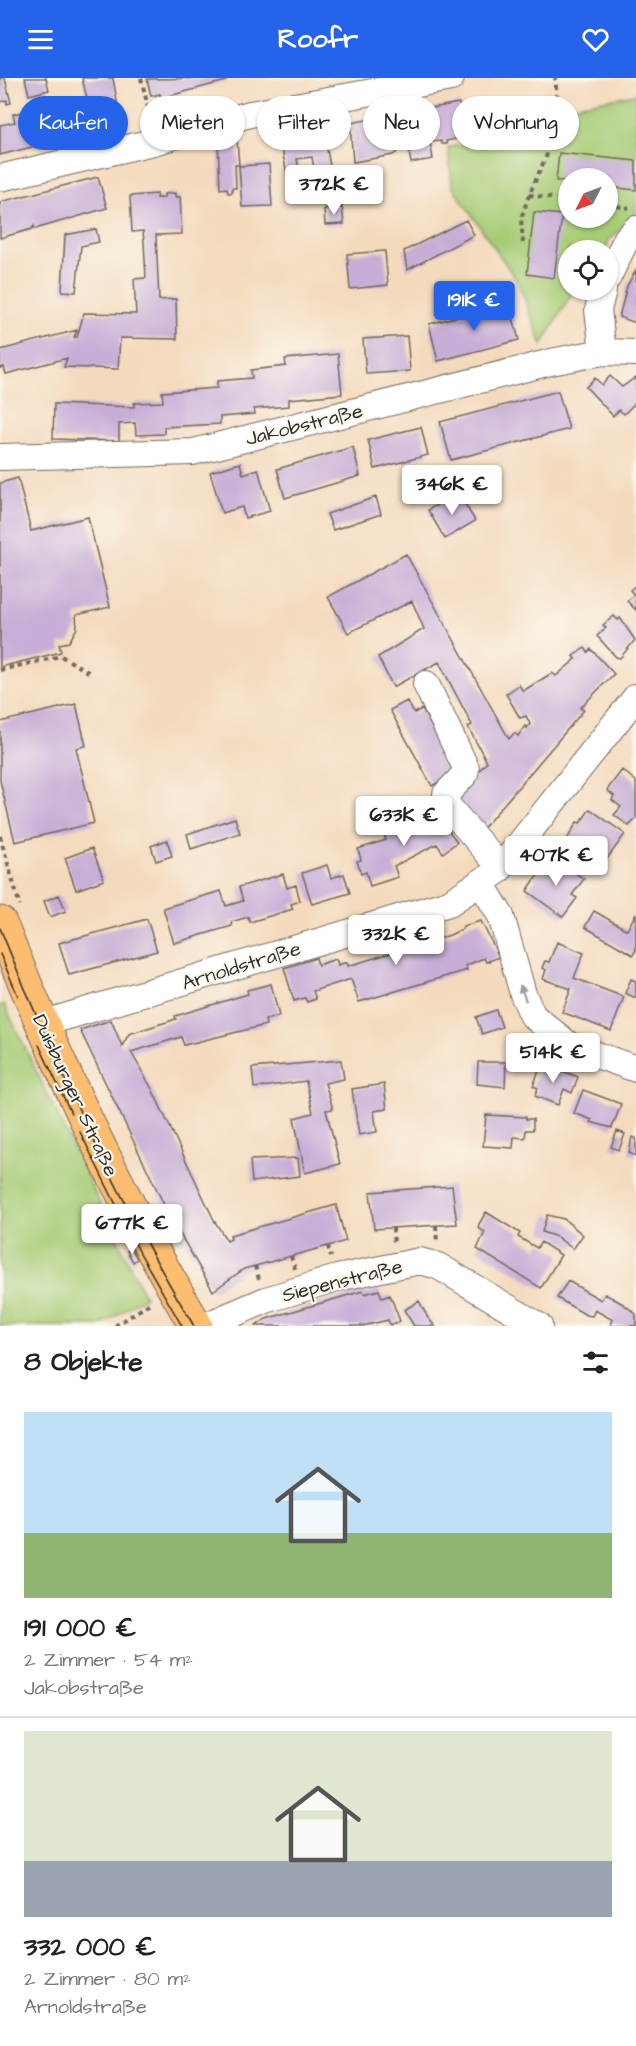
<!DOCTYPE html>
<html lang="de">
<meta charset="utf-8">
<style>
:root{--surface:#fff;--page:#f2f2f2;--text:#222;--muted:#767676;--line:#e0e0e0;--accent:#2563eb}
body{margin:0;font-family:"Architects Daughter",sans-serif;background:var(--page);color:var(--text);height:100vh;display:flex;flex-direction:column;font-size:22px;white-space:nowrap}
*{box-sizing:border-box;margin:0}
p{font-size:20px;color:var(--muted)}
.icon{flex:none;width:33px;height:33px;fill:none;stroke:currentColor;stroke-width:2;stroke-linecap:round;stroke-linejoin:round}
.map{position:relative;height:1248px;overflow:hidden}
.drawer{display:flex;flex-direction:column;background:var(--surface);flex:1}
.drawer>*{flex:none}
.top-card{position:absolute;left:18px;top:18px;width:600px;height:54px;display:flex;gap:12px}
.needle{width:39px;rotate:228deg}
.fabs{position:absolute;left:558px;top:90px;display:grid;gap:12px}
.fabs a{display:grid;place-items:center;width:60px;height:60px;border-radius:50%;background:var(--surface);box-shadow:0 2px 4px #0004;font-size:30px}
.price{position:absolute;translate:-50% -51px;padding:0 14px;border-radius:6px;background:#fff;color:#222;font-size:20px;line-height:39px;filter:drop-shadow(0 2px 3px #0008)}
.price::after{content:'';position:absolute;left:50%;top:36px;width:18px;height:14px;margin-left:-9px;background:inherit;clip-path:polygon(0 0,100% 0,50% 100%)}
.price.on{background:var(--accent);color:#fff}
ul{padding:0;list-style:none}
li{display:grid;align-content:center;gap:12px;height:318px;padding:0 24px}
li+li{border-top:2px solid var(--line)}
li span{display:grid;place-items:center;height:186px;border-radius:0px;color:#555}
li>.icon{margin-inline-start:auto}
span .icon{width:108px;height:108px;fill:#fffc;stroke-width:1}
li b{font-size:26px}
h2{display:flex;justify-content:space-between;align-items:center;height:72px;padding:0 24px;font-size:26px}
.chip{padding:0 21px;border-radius:27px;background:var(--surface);box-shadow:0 2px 4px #0004;font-size:21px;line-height:54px}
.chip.on{background:var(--accent);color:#fff}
header{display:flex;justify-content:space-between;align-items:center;height:78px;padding:0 24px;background:var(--accent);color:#fff;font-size:27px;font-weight:700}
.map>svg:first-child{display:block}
.green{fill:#a7cc76;stroke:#697c50;stroke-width:1.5;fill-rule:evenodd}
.building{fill:#c8aed7}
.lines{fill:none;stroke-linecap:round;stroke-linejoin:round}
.minor-casing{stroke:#71685e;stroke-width:28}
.major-casing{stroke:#71685e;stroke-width:35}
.path{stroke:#71685e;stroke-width:4;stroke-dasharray:4.5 4.5;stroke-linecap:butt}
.minor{stroke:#fff;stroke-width:26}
.major{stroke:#fcbd6f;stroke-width:33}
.tram{stroke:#2b2b2b;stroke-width:1.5}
.oneway{fill:#a0a0a0}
.labels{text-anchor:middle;stroke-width:4.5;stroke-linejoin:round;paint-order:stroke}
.street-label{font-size:20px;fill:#2b2b2b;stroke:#fbf7ec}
</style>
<header><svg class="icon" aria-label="menu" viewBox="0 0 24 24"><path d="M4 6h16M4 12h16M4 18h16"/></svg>Roofr<svg class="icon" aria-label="heart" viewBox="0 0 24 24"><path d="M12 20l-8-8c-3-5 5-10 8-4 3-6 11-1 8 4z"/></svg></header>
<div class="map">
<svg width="636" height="1248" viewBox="0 0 636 1248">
<rect width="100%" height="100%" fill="#fbf7ec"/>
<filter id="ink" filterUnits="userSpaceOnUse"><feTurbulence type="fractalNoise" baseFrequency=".0167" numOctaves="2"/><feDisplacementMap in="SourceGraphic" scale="12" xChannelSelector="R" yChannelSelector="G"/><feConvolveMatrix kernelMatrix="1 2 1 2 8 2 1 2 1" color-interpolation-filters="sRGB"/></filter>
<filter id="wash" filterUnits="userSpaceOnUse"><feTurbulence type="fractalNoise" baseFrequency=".008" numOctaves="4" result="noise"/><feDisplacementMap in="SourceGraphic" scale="24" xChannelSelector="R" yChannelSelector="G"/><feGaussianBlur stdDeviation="1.35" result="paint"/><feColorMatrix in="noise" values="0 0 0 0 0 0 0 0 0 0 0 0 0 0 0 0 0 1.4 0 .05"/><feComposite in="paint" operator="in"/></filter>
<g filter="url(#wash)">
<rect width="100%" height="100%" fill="#f4dabd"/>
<path class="green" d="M636,16V137L609,162L606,172H568V212H574L542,267L518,204L452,108L448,69L562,60L566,29ZM568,100H608V140H568Z
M4,926L145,1219L100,1248H0V928Z"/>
<g id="blocks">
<path class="building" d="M0,0H5L11,25L7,26V22L0,24Z
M25,0H46L49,12L29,17Z
M82,0H113L118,29L90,33Z
M225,0L226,3L161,20L160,16L151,18L147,1Z
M71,22L80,57L0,77V47L15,44L13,36L31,32L30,28L41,25L42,29Z
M459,25L460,31L542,29L543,57L465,59L446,63L447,66H442L441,63L430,64L433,81L411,85L408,68L396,70L397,74L393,77L353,84L350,45Z
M323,50L333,104L317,107L312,79L297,81L303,113L291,115L279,58Z
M237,63L239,87H235L236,110H232V115H228L227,110L220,111L218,64Z
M559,75L636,83V112L608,109V100L556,103Z
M269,86L272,128L242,129L239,88Z
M98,99L107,130L35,151L34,148L32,151L0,160V124Z
M175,115V119H180L182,156L156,157L159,222L176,221L177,261L120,260L118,291L64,289L67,280L6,296L4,289L0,290V272L77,252L74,259H77L84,235L136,236L134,201L146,200L144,164L143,153L132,154L130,118L157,116L156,120H164V116Z
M342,129L344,146L325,147L324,131Z
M534,134L562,137L554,200L527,196Z
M466,142L474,157L407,192L404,173Z
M96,151L99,164L81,168L76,214L62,213L65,157Z
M385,173L388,207L350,211L347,176Z
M636,192V245L619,239L627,208Z
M509,225L519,262L438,283L429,246Z
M407,258L410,293L366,296L363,261Z
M338,276L342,316L289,321V328L254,331L255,336L220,339V346L164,349V356L136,357L135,345L119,346V363L53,361L54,326L134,329V325L163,324L162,314L217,310V303L252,300L251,292L286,288L285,281Z
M610,298L622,309L636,299V324L624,336L619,332L613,338L586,309L595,300L602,307Z
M558,313L569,351L451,382L440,344Z
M421,349L428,377L375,391L368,362Z
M353,369L360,398L285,420L277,391Z
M240,385L243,396L258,391L270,433L245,440L242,429L222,435L210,394Z
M18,400L31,453L88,439L110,529L76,537L77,550L69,564L59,566L61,574L0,589V405Z
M458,414L475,443L445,461L428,432Z
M376,419L381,436L333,452L327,436Z
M406,476L509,661L514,655L518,658L525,648L527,650L530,646L526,638L520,640L506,616L519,607L523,613L552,595L556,598L576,581L573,578L585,570L588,574L591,571L614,596L580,630L584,632L481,753L451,724L487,684L468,649L472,647L439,584L393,609L378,579L424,551L412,523L348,555L328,519Z
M636,507V532L627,523L634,517L630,512Z
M614,538L618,542L620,540L635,562L620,580L616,579L597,558L606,550L603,547Z
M407,623L414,635L422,631L456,694L432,708L390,632Z
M76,626L86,668L76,670L94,745L15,764L0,703V644Z
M622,692L636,703V741L629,748L614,737L621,729L612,722L614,718L607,712Z
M590,731L625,756L599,792L564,767L577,744L580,745Z
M434,732L457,764L443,775L437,766L429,770L394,788L398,799L370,808L366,794L361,796L357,783L361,782L358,771L386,762L384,756Z
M235,740L240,755L191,771L187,756Z
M167,762L172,778L156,783L151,768Z
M92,770L104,802L76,812L65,780Z
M555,781L584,801L572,817L577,820L563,839L527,813L540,794L543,796Z
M327,787L331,800L344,796L350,815L312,826L302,795Z
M283,796L287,810L296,807L300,823L291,826L293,831L250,844L248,839L231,844L232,848L174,865L163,830L221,813L226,828L243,823L239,809Z
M59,817L66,833L50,839L44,823Z
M594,833L627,852L636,835V872L633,877L585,849Z
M147,841L157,873L69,897L59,865Z
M481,843L499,879L486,884L484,880L465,888L467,892L359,924L351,901L313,913L316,921L307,924L305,920L294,923L284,890L316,880L318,887L336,881L338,887L347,884L348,888L450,857L462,851L463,848Z
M557,864L584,875L574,900L624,919L611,953L562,934L571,911L543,901L546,892L542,890L545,883L549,884Z
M631,901L636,903V920L625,915Z
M271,906L279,938L265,942L266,947L184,967L181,959L131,974L152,1011L215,1144L227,1163L231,1161L230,1157L336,1127L346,1163L244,1191L213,1213L169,1137L80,952L111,942L122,968L129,956L176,941L175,938L248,916L247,912Z
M496,932L502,949L482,956L476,939Z
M341,982L344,1001L325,1005L333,1031L326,1032L340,1086L305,1095L294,1040L313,1035L306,1003L254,1010L252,990Z
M478,984H506L505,1009L477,1006Z
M542,985L578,999L572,1015L564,1011L558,1027L535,1018L538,1010L533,1008Z
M384,1006L387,1031L374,1033L377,1054L359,1057L352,1011Z
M583,1012L621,1026L612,1050L591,1044L592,1042L574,1035Z
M486,1037L526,1039V1041H533V1052H526L525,1060L514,1059L513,1070L483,1068Z
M617,1053L625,1056L619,1072L611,1069Z
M632,1059L636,1060V1078L629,1075Z
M298,1080L300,1098L252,1104L250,1082Z
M452,1108L457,1146L374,1151L370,1114Z
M486,1134L520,1155L518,1159L537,1170L541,1164L561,1177L541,1210L477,1171L485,1154L478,1150L479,1146Z
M547,1137L564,1141L583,1157L573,1171L557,1159L542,1154Z
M131,1170L137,1181L133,1184L127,1173Z
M568,1203L601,1222L605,1216L623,1226L636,1236V1248H610L613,1242L595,1232L592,1238L586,1237L557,1220Z
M379,1212L382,1220L390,1217L400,1243L390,1247L388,1242L363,1248H256L266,1241L363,1213L364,1216Z
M419,1223L428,1240L435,1248H414L404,1232Z"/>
</g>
</g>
<g filter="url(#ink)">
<use href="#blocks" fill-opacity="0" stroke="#71685e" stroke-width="1.5"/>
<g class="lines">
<defs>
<path id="minor" d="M0,100L157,63L250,36L451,0
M608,199L627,160L636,151
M603,212L598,232L603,274
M0,379L193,374L551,284L603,274L636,275
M426,606L466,690L465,696L446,716L447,727L501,790
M481,805L501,838L523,916L533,938L569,967L636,991
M41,946L449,825L498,793L636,619
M205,1248L266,1222L337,1200L420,1183L438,1188L539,1248"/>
<path id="major" d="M0,845C56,984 119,1119 196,1248"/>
</defs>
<use href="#minor" class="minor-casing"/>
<use href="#major" class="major-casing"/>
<path class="path" d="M141,0L151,41
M529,117L568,122
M608,127L629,130
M523,165L521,141L529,117L560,47L555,0
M0,592L61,578L90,595
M0,758L20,828
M436,1148L437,1165
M393,1150L394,1167
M328,1168L331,1179
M291,1178L295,1191
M255,1188L259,1201
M115,1248L152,1224"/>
<use href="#minor" class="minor"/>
<use href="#major" class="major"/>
<path class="tram" d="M0,850C55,987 118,1122 194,1248
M0,876L18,918
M39,967L71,1035
M80,1054L140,1175L182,1248"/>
</g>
<defs><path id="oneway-solid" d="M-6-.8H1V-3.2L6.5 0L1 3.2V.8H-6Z" transform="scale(1.5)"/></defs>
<use class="oneway" href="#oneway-solid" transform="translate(523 915) rotate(-110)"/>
</g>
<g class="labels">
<g class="street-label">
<text transform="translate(304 346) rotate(-14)" y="7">Jakobstraße</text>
<text transform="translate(241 887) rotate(-17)" y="7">Arnoldstraße</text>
<text transform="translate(76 1017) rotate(65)" y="7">Duisburger Straße</text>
<text transform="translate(342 1202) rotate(-14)" y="7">Siepenstraße</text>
</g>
</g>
</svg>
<div class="fabs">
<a><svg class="needle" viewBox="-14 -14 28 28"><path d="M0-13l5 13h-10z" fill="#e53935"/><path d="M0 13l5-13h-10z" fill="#767676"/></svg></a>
<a><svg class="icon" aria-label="locate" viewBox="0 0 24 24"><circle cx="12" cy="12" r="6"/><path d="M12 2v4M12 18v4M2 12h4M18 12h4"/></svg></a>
</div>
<b class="price" style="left:334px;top:138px">372K €</b>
<b class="price on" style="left:474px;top:254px">191K €</b>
<b class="price" style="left:452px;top:438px">346K €</b>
<b class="price" style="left:404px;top:769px">633K €</b>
<b class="price" style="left:556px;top:809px">407K €</b>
<b class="price" style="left:396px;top:888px">332K €</b>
<b class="price" style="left:553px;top:1006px">514K €</b>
<b class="price" style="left:132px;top:1177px">677K €</b>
<div class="top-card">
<a class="chip on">Kaufen</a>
<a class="chip">Mieten</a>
<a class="chip">Filter</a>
<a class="chip">Neu</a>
<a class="chip">Wohnung</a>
</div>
</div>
<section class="drawer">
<h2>8 Objekte<svg class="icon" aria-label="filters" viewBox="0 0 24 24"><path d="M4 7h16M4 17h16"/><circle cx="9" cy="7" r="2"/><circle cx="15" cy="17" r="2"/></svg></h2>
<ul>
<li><span style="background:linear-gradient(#bfe0f5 65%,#8fb573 0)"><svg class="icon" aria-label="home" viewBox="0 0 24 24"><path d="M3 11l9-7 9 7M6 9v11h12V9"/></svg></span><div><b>191 000 €</b><p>2 Zimmer · 54 m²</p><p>Jakobstraße</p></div></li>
<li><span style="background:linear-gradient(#dfe7d0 70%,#9aa5b1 0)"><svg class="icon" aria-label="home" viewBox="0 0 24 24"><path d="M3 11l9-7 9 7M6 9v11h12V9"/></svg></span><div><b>332 000 €</b><p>2 Zimmer · 80 m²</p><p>Arnoldstraße</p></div></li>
</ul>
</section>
